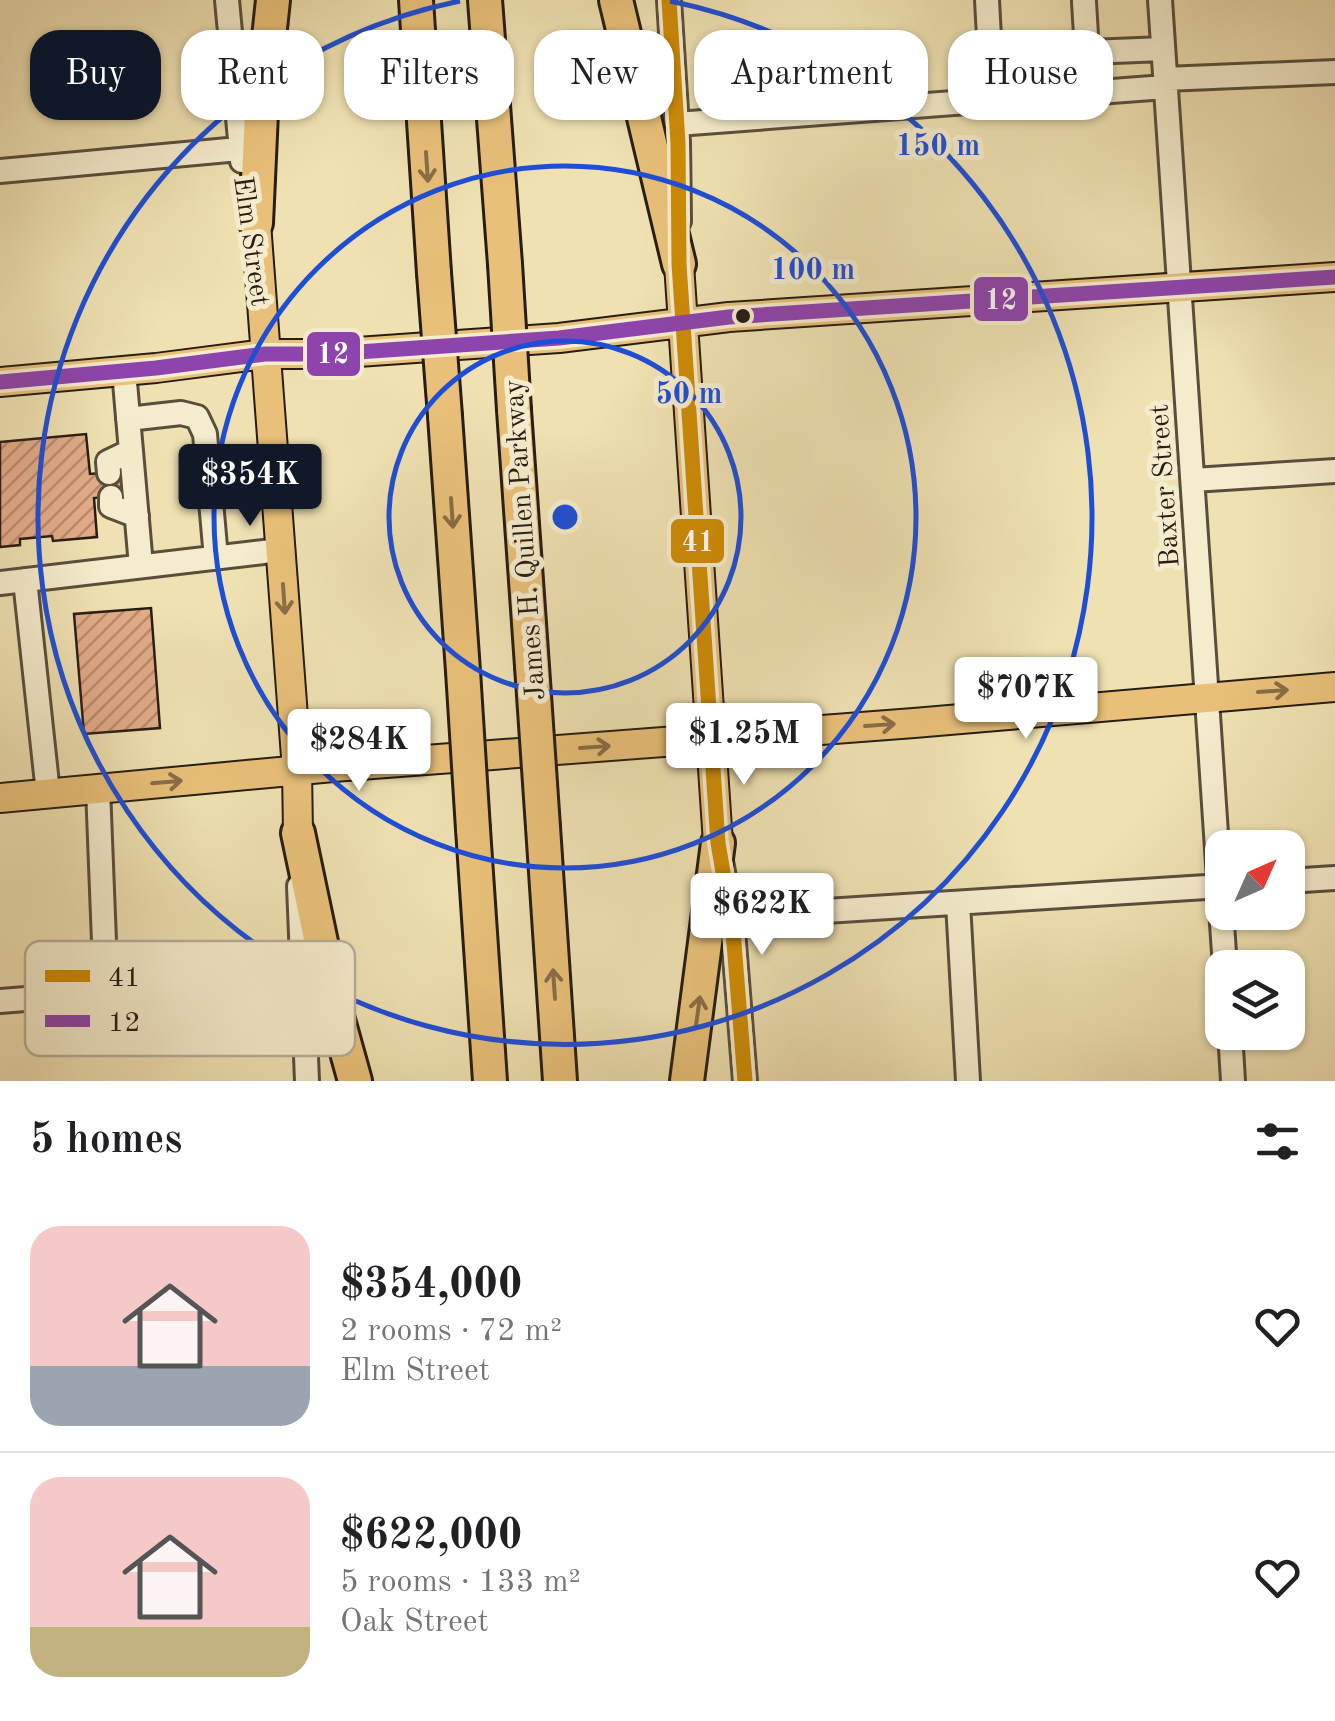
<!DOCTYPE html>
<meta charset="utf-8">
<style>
:root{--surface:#fff;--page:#f2f2f2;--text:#202124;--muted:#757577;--line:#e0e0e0;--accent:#111827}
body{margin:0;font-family:"Old Standard TT",serif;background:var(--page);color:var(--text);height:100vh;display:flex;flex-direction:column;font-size:38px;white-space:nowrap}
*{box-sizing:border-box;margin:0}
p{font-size:32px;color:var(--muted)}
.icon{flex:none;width:55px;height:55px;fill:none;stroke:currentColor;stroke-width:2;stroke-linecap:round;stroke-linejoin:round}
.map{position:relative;height:1081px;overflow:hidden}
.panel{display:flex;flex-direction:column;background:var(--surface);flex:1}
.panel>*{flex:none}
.hud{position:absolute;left:30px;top:30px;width:1275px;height:90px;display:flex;gap:20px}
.needle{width:65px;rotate:45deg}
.tools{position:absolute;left:1205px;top:830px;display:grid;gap:20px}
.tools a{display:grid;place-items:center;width:100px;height:100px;border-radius:20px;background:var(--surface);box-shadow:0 2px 8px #0004;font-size:50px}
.price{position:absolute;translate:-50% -85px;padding:0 22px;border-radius:10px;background:#fff;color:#222;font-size:32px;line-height:65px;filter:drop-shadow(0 2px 5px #0008)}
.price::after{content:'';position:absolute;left:50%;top:60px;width:30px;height:22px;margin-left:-15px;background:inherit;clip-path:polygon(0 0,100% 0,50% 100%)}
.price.current{background:var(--accent);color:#fff}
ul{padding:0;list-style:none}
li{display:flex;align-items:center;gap:30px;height:250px;padding:0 30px}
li+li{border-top:2px solid var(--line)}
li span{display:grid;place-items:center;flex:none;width:280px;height:200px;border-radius:30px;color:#555}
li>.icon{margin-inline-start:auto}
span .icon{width:120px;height:120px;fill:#fffc;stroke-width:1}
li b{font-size:42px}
h2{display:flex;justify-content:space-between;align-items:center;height:120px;padding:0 30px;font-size:42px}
.tag{padding:0 35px;border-radius:30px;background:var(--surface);box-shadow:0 2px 8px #0004;font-size:35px;line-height:90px}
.tag.current{background:var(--accent);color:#fff}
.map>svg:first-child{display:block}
.building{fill:url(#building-hatch);stroke:#271d14;stroke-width:2.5}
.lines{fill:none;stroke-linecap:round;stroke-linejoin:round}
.minor-casing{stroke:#594e3c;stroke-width:28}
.major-casing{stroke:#271d14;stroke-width:32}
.highway-casing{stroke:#271d14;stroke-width:38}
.minor{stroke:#f5eccd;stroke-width:22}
.major{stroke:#e8c079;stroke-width:28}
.highway{stroke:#e8c079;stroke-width:32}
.highway-bridge-casing{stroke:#271d14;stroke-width:38;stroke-linecap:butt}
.highway-bridge{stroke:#e8c079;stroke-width:32}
.bus-1-casing{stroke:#f5eccd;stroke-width:22}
.bus-2-casing{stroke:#f5eccd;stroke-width:22}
.bus-1{stroke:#cd8b04;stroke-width:15}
.bus-2{stroke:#8e44ad;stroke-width:15}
.oneway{stroke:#886e46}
.ring{fill:none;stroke:#1d4ed8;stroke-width:5}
.bus-dot{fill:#271d14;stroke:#f5eccd;stroke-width:4}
.labels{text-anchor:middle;stroke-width:10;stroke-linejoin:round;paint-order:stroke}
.street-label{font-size:28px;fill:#271d14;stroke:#f5eccd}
.key{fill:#f5eccd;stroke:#b7ae96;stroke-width:2.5}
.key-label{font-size:28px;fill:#271d14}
.centre{fill:#1d4ed8;stroke:#f5eccd;stroke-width:5}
.ring-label{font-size:30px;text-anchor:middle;font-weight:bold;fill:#1d4ed8;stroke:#f5eccd;stroke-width:10;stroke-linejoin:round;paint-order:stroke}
.line-badge{stroke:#f5eccd;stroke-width:4}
.badge-label{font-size:28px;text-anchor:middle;font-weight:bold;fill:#fff}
</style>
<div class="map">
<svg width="1335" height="1081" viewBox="0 0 1335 1081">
<defs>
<pattern id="building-hatch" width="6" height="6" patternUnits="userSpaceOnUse" patternTransform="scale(2.5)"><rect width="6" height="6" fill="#e3ab88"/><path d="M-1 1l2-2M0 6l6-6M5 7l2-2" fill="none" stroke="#b88b6e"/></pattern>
</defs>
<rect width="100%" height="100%" fill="#efe1b2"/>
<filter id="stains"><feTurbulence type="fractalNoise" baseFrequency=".002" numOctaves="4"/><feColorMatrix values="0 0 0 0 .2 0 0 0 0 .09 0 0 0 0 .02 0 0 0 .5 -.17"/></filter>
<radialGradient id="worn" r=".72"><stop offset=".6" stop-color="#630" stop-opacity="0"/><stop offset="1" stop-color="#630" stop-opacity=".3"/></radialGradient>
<path class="building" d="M86,434L90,474L122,471L124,495L94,498L97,537L53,541L52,536L20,539V545L0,547V442Z
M151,608L160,728L84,734L74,614Z"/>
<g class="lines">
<defs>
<path id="minor" d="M227,0L242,161
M669,0L678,143L679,221
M987,0L990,56L1163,49
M1160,0L1225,968
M1084,2L1087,52
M1165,79L1335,72
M677,124L1165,87
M0,171L239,149
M124,371L141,566
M128,419L181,413L197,417L205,434L216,558
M109,473L108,462L131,451
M1193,480L1335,471
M111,497V506L137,516
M25,580L48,793
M0,583L280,550
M98,788L106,993
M722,866L733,931L745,1081
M1288,881L1335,878
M299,886L307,1081
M958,903L968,1081
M731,917L1222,886
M0,1001L301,977
M1230,1032L1233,1081"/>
<path id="major" d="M256,223L297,770L298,833
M679,264L718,843
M0,382L156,368L265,354H329L559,338L729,317L1335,277
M0,798L333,767L914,723L1335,687"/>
<path id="highway" d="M416,0L434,273
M485,0L505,264
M616,0L679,264
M256,223L261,113L273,0
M514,410L532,666
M445,416L463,671
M543,827L560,1081
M473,829L490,1081
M298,833L335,1009L355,1081
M687,1081L718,843"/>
</defs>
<use href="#minor" class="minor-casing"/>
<use href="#major" class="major-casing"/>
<use href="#highway" class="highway-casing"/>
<use href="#minor" class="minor"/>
<use href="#major" class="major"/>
<use href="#highway" class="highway"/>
<defs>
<path id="highway-bridge" d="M505,264L514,410
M434,273L445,416
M532,666L543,827
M463,671L473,829"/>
</defs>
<use href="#highway-bridge" class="highway-bridge-casing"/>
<use href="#highway-bridge" class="highway-bridge"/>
<defs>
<path id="bus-1" d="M669,0L678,143L679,264L718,843L733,931L745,1081"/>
<path id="bus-2" d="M0,382L156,368L265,354H329L559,338L729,317L1335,277"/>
</defs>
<use href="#bus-1" class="bus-1-casing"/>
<use href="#bus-2" class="bus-2-casing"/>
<use href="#bus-1" class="bus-1"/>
<use href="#bus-2" class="bus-2"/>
</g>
<defs><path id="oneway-shaft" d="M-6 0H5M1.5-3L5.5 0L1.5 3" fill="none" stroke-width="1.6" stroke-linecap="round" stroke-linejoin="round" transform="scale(2.5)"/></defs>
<g class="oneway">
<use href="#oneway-shaft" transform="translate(427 167) rotate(86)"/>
<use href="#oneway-shaft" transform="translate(452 513) rotate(86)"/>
<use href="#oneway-shaft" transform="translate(284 599) rotate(86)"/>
<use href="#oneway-shaft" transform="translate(1273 691) rotate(-4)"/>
<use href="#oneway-shaft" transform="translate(880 725) rotate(-4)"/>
<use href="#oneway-shaft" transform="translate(595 747) rotate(-4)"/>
<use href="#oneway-shaft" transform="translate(167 782) rotate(-5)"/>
<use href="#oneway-shaft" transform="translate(554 984) rotate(-94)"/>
<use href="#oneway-shaft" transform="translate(698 1011) rotate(-82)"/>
</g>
<g class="ring">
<circle cx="565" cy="517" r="176"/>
<circle cx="565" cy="517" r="351"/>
<path d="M670 1A527 527 0 1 1 460 1"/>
</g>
<circle class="bus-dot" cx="743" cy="316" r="9"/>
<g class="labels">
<g class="street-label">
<text transform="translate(253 241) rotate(82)" y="10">Elm Street</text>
<text transform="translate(1163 486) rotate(-94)" y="10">Baxter Street</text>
<text transform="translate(523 540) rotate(-94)" y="10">James H. Quillen Parkway</text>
</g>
</g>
<rect x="25" y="941" width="330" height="115" rx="15" class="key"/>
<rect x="45" y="970" width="45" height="12" fill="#cd8b04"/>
<rect x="45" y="1015" width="45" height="12" fill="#8e44ad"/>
<g class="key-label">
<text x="108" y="986">41</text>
<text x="108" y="1031">12</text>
</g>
<circle cx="565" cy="517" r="15" class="centre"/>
<g class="ring-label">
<text x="938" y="155">150 m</text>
<text x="813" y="279">100 m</text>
<text x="689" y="403">50 m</text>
</g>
<g class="line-badge">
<rect x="972" y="275" width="58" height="48" rx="10" fill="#8e44ad"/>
<rect x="305" y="330" width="57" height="48" rx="10" fill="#8e44ad"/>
<rect x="669" y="517" width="57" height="48" rx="10" fill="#cd8b04"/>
</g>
<g class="badge-label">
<text x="1001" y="309">12</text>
<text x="333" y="363">12</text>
<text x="698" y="551">41</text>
</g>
<rect width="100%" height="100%" filter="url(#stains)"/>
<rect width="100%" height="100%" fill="url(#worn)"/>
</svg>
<div class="tools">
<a><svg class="needle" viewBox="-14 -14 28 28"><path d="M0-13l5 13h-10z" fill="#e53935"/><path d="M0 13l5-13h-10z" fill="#757577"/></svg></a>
<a><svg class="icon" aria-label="layers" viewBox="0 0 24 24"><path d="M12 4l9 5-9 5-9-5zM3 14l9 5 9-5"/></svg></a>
</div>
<b class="price current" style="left:250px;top:529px">$354K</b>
<b class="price" style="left:1026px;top:742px">$707K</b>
<b class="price" style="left:744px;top:788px">$1.25M</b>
<b class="price" style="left:359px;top:794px">$284K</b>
<b class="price" style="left:762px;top:958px">$622K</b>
<div class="hud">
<a class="tag current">Buy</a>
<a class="tag">Rent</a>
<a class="tag">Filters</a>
<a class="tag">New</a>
<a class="tag">Apartment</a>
<a class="tag">House</a>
</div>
</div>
<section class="panel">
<h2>5 homes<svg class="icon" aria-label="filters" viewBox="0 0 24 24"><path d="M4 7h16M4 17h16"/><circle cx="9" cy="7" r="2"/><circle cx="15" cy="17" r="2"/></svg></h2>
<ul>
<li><span style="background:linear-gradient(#f6c9c9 70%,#9aa5b1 0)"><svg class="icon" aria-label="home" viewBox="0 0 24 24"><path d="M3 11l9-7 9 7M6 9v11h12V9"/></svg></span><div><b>$354,000</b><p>2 rooms · 72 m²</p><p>Elm Street</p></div><svg class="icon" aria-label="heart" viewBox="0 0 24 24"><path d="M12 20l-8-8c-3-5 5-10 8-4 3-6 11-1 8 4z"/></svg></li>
<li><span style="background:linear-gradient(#f6c9c9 75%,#c2b280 0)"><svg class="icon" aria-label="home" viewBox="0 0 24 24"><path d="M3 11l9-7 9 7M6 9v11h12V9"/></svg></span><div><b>$622,000</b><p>5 rooms · 133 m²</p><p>Oak Street</p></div><svg class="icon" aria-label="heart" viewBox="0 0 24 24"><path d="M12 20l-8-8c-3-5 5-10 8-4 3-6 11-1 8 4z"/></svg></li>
</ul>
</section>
